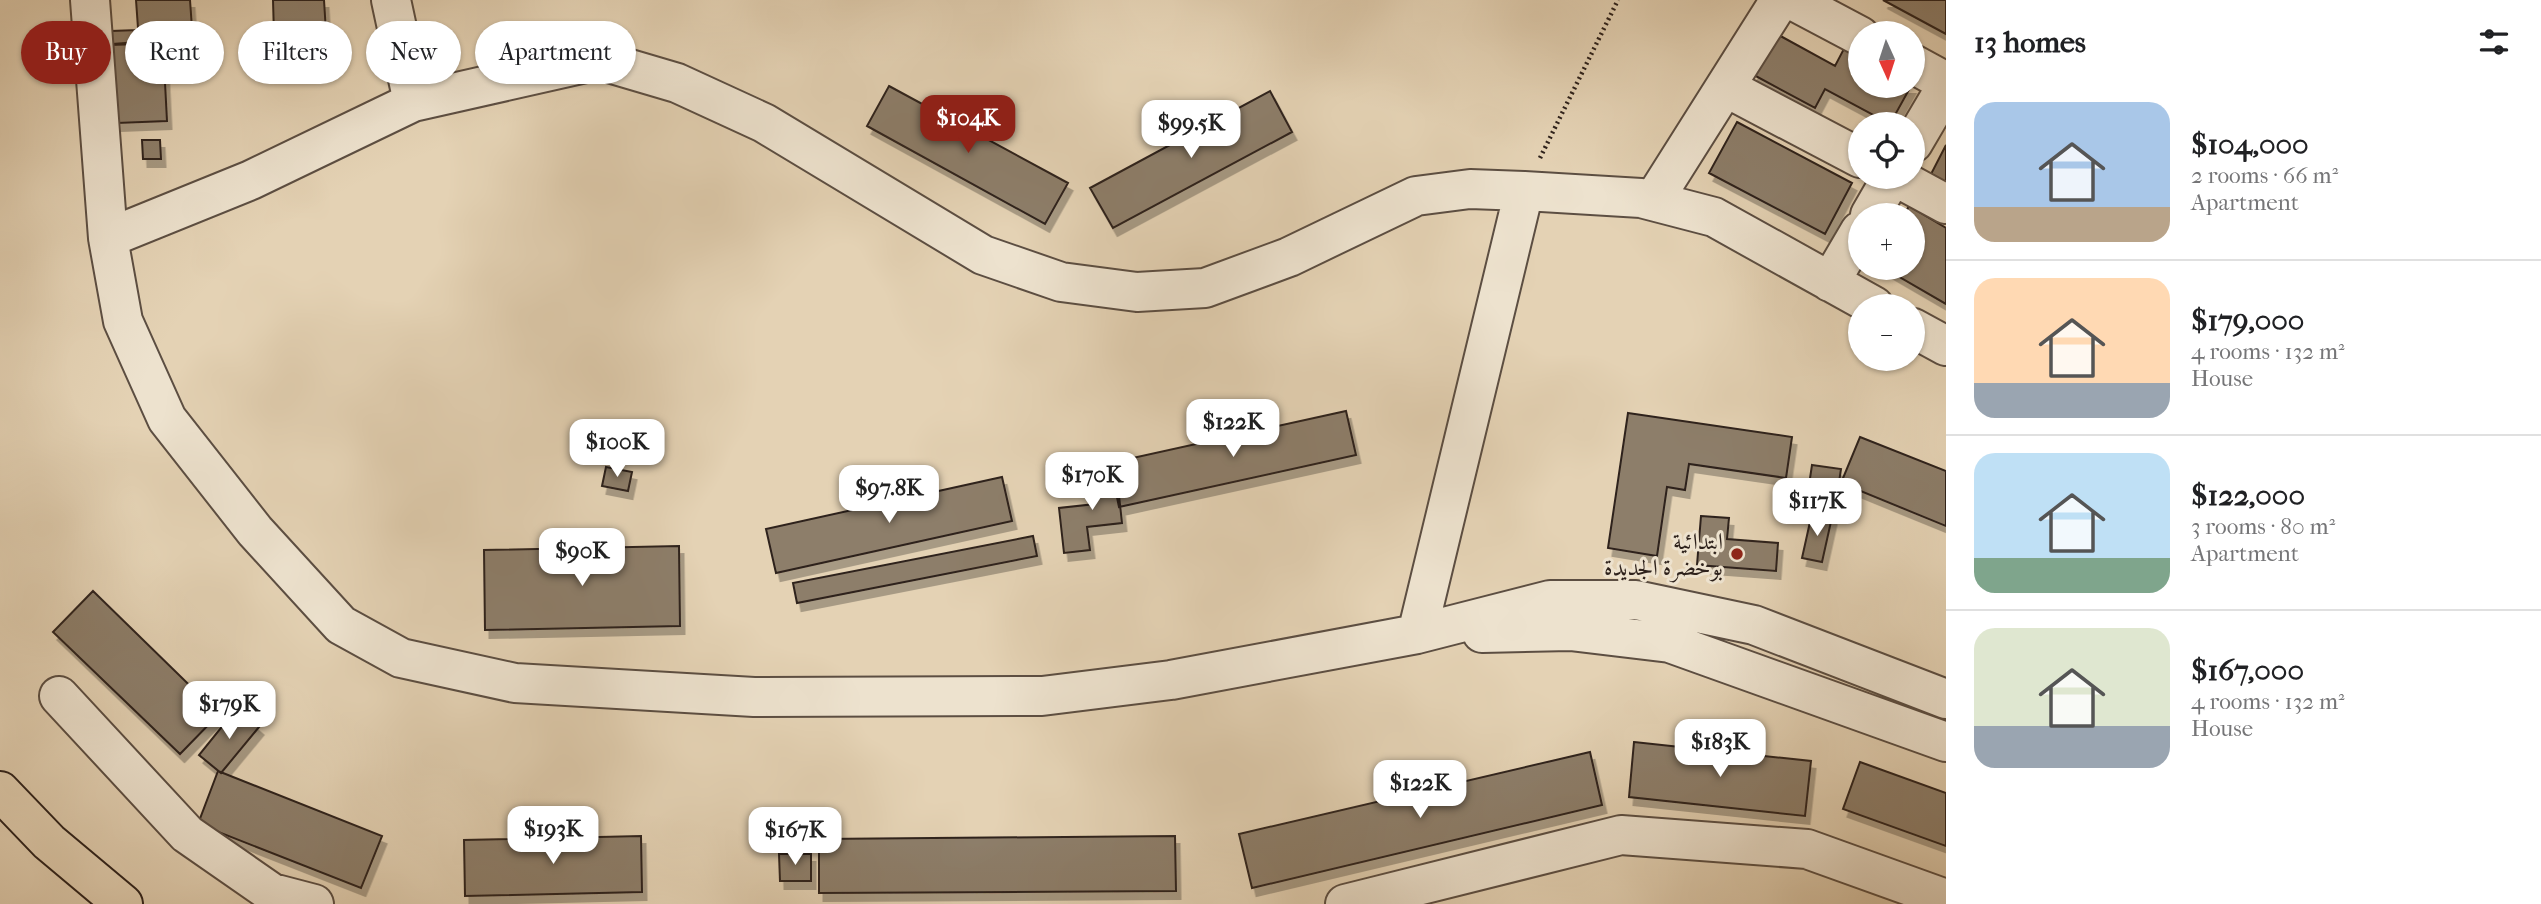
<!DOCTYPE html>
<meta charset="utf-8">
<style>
:root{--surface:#fff;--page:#f6f6f6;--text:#202124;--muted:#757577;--line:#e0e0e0;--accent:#8f2418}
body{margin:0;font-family:"IM FELL French Canon",Amiri,serif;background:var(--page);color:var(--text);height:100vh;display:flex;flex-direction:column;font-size:26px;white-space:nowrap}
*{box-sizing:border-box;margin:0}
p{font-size:23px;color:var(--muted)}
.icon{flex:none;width:38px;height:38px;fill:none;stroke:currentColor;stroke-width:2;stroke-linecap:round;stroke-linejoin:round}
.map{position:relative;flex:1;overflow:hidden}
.sheet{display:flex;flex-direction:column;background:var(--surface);width:595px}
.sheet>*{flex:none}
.banner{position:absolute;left:21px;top:21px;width:665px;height:63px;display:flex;gap:14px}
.needle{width:46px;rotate:177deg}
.controls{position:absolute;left:1848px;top:21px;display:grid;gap:14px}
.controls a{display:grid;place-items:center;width:77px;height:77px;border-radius:50%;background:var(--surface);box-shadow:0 2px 5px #0004;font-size:35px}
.price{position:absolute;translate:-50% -60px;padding:0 16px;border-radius:14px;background:#fff;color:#222;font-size:23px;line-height:46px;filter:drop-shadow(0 2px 4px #0008)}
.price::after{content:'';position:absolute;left:50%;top:42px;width:21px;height:16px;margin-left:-10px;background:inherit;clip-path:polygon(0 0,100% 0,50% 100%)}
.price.selected{background:var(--accent);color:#fff}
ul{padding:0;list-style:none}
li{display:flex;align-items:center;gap:21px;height:175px;padding:0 28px}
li+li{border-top:2px solid var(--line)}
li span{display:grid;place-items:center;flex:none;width:196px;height:140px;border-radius:21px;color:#555}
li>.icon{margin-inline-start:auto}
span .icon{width:84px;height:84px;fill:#fffc;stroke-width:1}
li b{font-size:30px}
h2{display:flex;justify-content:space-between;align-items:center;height:84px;padding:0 28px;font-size:30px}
.chip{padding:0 24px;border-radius:32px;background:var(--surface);box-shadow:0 2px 5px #0004;font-size:24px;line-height:63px}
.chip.selected{background:var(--accent);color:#fff}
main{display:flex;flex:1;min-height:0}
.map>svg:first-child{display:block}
.building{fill:#8d7e6b;stroke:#2e221c;stroke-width:2;filter:url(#shadow)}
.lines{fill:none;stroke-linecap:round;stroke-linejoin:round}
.minor-casing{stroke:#5c4e42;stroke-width:42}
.highway-casing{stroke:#2e221c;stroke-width:42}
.path{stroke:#2e221c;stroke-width:4.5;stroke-dasharray:2 3.5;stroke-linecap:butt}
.minor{stroke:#ede2ce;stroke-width:38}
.highway{stroke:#e4d2b4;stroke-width:38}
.poi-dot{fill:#8f2418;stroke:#ede2ce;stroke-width:2.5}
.labels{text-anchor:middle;stroke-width:6;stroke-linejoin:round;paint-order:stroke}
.poi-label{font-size:23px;fill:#2e221c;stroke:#ede2ce;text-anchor:end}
</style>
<main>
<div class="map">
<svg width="1946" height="904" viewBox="0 0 1946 904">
<defs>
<filter id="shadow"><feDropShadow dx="4.5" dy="8" stdDeviation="0" flood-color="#0004"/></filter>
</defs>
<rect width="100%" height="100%" fill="#e4d2b4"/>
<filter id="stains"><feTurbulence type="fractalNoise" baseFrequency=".00286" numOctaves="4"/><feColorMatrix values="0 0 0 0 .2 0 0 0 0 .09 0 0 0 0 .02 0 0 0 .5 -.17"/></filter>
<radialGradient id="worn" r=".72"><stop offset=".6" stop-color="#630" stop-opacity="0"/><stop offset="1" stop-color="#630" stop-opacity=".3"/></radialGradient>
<path class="building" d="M136,0H190L193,42L163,44L167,121L117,123L113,44L139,42Z
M273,0H324L326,32L274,35Z
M1883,0H1946V34Z
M138,30V44L111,45V31Z
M1775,33L1835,66L1847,43L1860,50V86H1911L1890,124L1825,89L1815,108L1752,74Z
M889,86L1068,183L1045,224L867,126Z
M1270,91L1292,132L1113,228L1090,188Z
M1737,122L1852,183L1825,234L1709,173Z
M142,140H160L161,159H143Z
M1946,145V184L1930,176Z
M1909,206L1946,228V304L1884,268H1913V215H1904Z
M1346,411L1356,455L1119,507L1110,463Z
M1628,413L1792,437L1786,478L1689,464L1685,490L1667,487L1657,556L1608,548Z
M1860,437L1946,471V526L1841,483Z
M1812,465L1841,469L1838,489L1809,485Z
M606,467L632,472L628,491L602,486Z
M1116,468L1122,523L1087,527L1090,550L1064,553L1059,508L1095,504L1091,471Z
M1002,477L1012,521L776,573L766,529Z
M1812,513L1832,517L1822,562L1802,558Z
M1701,516L1729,518L1727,539L1778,543L1776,571L1697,565Z
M1033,536L1037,556L797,603L793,583Z
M679,546L680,626L485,630L484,550Z
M93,591L219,714L180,754L53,632Z
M237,708L259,727L221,773L199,755Z
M1634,742L1811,761L1805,816L1629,797Z
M1590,752L1602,805L1252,888L1239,834Z
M1860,762L1946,793V846L1843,809Z
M218,771L382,836L361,888L198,824Z
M641,836L642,892L465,896L464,840Z
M1175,836L1176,891L819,893V839Z
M779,854H811V881H780Z"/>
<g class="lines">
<defs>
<path id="minor" d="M90,0L108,238L123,321L167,419L255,531L341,625L401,658L515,683L754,697L1042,696L1171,680L1417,634L1550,600H1636L1754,625L1946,699
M391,0L413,102
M1792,0L1860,36
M1913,64L1946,82
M1725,87L1860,158
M1913,143L1946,87
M1896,177L1946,204
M1653,201L1780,0
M1870,215L1892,177
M108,238L251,180L413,102L599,60L677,83L764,123L983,255L1061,282L1137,292L1205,288L1289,257L1416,196L1470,189L1524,191L1641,198L1714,217L1874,306
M1830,282L1860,231
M1913,328L1946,346
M1482,633L1570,631L1670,643L1946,742
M1417,634L1524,191
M59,696L187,834L272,893L314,904
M1345,904L1621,835L1807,849L1946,899"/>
<path id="highway" d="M0,791L49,842L123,904"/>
</defs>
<use href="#minor" class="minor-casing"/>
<use href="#highway" class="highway-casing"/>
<path class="path" d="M1540,158L1618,0"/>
<use href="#minor" class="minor"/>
<use href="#highway" class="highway"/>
</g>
<circle class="poi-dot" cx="1737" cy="554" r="7"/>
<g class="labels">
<g class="poi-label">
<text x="1723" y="549">ابتدائية<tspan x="1723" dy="26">بوخضرة الجديدة</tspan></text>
</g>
</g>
<rect width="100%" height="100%" filter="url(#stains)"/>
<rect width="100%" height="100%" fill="url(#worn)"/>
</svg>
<div class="controls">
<a><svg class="needle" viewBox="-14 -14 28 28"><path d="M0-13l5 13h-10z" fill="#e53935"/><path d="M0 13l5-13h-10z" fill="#757577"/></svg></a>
<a><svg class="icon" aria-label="locate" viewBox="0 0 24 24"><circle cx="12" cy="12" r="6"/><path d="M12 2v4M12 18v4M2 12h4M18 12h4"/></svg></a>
<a>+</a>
<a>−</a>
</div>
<b class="price selected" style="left:968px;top:155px">$104K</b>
<b class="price" style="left:1191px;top:160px">$99.5K</b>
<b class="price" style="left:1233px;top:459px">$122K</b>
<b class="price" style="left:617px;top:479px">$100K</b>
<b class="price" style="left:1092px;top:512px">$170K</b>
<b class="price" style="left:889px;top:525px">$97.8K</b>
<b class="price" style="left:1817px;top:538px">$117K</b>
<b class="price" style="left:582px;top:588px">$90K</b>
<b class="price" style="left:229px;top:741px">$179K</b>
<b class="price" style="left:1720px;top:779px">$183K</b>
<b class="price" style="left:1420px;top:820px">$122K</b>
<b class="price" style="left:553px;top:866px">$193K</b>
<b class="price" style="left:795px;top:867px">$167K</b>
<div class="banner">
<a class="chip selected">Buy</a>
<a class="chip">Rent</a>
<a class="chip">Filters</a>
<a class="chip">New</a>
<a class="chip">Apartment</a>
</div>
</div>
<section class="sheet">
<h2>13 homes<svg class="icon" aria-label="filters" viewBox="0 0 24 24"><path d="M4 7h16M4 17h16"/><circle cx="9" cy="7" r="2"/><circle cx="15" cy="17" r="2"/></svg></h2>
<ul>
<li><span style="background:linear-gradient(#a9c7e8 75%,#b9a48a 0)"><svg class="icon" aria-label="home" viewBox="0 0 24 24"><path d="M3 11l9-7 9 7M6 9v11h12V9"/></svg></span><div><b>$104,000</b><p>2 rooms · 66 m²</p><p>Apartment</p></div></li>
<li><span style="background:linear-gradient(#ffd9b3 75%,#9aa5b1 0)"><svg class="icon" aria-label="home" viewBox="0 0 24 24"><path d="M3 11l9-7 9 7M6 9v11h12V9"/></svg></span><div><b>$179,000</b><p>4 rooms · 132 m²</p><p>House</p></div></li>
<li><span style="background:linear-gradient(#bfe0f5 75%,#7fa58c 0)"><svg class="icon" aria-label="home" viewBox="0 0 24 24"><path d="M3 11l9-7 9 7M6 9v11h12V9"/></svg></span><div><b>$122,000</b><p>3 rooms · 80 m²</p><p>Apartment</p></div></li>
<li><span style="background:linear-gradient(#dfe7d0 70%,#9aa5b1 0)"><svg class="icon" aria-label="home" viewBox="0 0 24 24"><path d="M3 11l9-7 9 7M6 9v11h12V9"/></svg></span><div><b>$167,000</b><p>4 rooms · 132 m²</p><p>House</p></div></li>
</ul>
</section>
</main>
